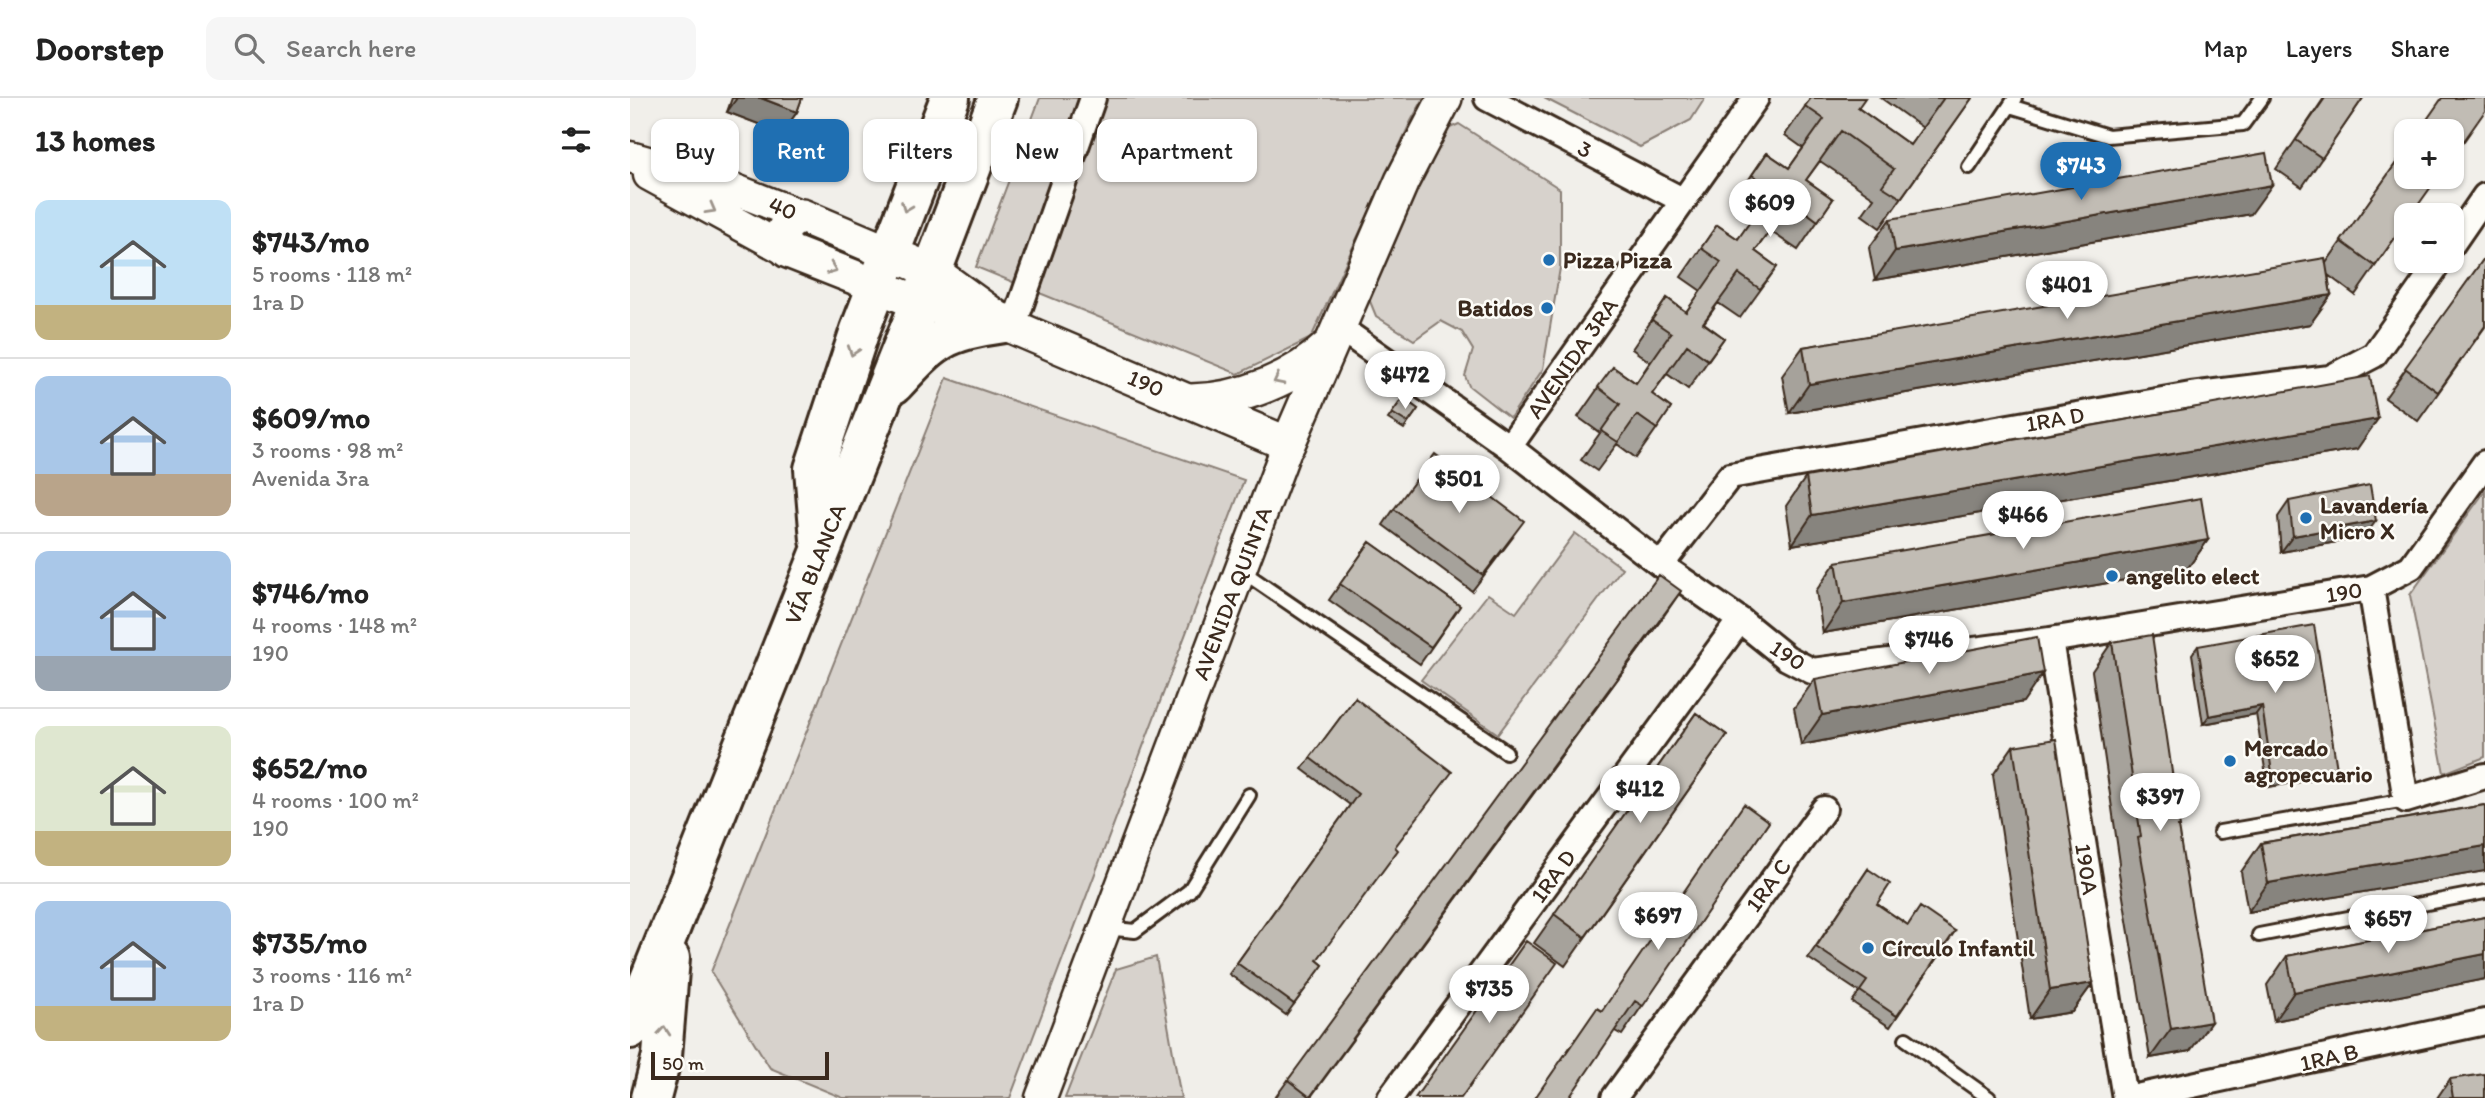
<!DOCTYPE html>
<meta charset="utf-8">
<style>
:root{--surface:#fff;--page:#f6f6f6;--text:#222;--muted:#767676;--line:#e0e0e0;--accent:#1f6fb2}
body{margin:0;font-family:Itim,sans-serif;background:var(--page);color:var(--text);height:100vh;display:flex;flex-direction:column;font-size:26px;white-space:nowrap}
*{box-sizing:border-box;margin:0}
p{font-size:23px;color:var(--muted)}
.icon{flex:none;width:38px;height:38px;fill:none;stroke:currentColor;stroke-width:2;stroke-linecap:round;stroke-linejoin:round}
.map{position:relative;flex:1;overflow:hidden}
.side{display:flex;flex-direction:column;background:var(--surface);width:630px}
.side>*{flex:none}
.banner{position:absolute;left:21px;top:21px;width:665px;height:63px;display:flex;gap:14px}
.fabs{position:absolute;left:1764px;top:21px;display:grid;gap:14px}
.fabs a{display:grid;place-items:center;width:70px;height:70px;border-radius:14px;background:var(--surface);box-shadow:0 2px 5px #0004;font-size:35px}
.scale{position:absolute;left:21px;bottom:18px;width:178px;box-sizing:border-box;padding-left:7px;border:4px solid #3b2a1e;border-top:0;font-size:19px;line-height:24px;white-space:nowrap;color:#3b2a1e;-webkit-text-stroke:5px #fdfcf7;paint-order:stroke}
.price{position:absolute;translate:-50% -60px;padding:0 16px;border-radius:24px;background:#fff;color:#222;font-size:23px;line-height:46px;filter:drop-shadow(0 2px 4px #0008)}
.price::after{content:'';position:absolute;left:50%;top:42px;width:21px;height:16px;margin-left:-10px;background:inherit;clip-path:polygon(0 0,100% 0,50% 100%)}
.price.active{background:var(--accent);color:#fff}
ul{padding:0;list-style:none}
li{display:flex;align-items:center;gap:21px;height:175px;padding:0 35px}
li+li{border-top:2px solid var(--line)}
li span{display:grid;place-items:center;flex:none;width:196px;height:140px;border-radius:14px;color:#555}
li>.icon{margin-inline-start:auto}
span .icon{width:84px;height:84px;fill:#fffc;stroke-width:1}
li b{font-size:30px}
h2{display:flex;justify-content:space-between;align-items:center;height:84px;padding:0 35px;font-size:30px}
.pill{padding:0 24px;border-radius:14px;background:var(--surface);box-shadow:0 2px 5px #0004;font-size:24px;line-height:63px}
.pill.active{background:var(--accent);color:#fff}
header{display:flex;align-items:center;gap:42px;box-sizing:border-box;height:98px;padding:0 35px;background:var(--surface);border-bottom:2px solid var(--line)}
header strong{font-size:33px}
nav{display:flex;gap:38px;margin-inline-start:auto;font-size:24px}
.search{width:490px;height:63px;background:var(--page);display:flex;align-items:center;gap:18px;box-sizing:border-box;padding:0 24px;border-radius:14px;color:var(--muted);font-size:26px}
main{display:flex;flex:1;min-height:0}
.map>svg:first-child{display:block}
.green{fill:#d7d2cc;stroke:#897e75;stroke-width:2}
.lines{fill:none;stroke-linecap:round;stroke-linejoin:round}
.service-casing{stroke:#3b2a1e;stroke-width:18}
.minor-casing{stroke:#3b2a1e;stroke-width:30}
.tertiary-casing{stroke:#3b2a1e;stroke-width:35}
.secondary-casing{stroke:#3b2a1e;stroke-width:38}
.trunk-casing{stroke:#3b2a1e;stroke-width:44}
.service{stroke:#fdfcf7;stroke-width:12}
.minor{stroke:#fdfcf7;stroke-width:24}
.tertiary{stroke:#fdfcf7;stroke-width:30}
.secondary{stroke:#fdfcf7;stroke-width:33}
.trunk{stroke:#fdfcf7;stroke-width:38}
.wall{fill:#a6a29b;stroke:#3b2a1e;stroke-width:2}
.shaded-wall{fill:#87847e;stroke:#3b2a1e;stroke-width:2}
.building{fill:#c1bcb4;stroke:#3b2a1e;stroke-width:2}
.oneway{stroke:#9c938a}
.poi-dot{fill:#1f6fb2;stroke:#fdfcf7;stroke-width:2.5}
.labels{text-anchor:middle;stroke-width:5;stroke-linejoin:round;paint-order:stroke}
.street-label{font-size:23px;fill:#3b2a1e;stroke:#fdfcf7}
.poi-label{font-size:23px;font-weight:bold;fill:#3b2a1e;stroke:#fdfcf7;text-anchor:start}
</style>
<header>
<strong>Doorstep</strong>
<div class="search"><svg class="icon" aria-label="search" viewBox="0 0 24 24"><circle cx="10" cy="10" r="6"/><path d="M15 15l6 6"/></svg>Search here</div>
<nav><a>Map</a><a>Layers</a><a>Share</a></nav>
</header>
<main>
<section class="side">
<h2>13 homes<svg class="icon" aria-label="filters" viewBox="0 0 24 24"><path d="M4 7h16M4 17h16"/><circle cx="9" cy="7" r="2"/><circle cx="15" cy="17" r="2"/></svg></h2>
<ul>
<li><span style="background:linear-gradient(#bfe0f5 75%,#c2b280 0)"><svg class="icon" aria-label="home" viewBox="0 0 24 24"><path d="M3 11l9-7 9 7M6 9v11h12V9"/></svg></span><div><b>$743/mo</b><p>5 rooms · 118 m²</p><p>1ra D</p></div></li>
<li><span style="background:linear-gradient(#a9c7e8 70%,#b9a48a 0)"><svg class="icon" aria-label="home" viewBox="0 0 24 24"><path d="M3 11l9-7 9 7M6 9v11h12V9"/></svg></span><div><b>$609/mo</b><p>3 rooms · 98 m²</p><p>Avenida 3ra</p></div></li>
<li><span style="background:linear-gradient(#a9c7e8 75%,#9aa5b1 0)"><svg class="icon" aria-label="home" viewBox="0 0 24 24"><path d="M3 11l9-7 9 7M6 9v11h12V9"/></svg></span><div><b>$746/mo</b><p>4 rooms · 148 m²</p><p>190</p></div></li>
<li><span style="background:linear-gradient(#dfe7d0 75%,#c2b280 0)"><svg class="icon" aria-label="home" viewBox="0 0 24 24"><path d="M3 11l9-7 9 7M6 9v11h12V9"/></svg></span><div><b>$652/mo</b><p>4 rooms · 100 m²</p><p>190</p></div></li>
<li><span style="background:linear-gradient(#a9c7e8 75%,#c2b280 0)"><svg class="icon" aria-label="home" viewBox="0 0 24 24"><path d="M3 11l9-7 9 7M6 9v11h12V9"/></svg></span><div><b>$735/mo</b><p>3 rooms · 116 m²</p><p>1ra D</p></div></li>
</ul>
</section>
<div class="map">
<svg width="1855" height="1000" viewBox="0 0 1855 1000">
<rect width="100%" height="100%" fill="#f1efea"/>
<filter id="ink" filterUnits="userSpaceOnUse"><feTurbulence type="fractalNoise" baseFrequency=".0143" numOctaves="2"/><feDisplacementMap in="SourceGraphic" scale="14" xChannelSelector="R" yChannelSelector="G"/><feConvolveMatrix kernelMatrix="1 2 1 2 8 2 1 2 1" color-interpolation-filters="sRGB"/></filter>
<g filter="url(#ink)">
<path class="green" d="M410,0H794L781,23L681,240L608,276L346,169Z
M914,0H1075L1061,22L1010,49Z
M829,26L930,91V170L913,271L880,320L839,288L835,278L843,252L832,234L811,223L784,242L746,218L739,201L813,33Z
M317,280L614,382L380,1000H213L140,970L81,874Z
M1855,393V659L1814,675L1780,497Z
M945,435L992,470L868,636L791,582L858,496L886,515Z
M526,859L551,1000H435L486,871Z"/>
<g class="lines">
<defs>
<path id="service" d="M1380,8L1478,38L1613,26L1632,0
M1339,69L1385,0
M612,473L876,654
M1590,734L1776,702
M476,830L505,833L559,793L619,697
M1629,837L1855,794
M1276,941L1359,1000"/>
<path id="minor" d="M857,0L1052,102
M1822,146L1855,98
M383,229L463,0
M710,230L879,349L1031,467L1110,522L1157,560L1182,573L1420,542L1741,490L1781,469L1855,365
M879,349L1126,0
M1031,467L1100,378L1561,297L1700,280L1744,257L1810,163
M1741,490L1776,702L1855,678
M1420,542L1495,1000
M760,1000L1110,522
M984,1000L1194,711
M1502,1000L1855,924"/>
<path id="tertiary" d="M0,59L78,81L172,118
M19,77L158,153
M411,1000L658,346"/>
<path id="secondary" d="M374,225L302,173L172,118C154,126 147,135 158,153L290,205L374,225L658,346L772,83L815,0
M561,303C612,302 664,281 701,246"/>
<path id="trunk" d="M264,286C305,241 313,234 374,225
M190,442L184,371L230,232L320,0
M0,931L290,205L368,0
M21,1000L32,958L40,860"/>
</defs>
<use href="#service" class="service-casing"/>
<use href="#minor" class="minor-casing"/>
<use href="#tertiary" class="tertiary-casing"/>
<use href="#secondary" class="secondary-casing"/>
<use href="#trunk" class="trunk-casing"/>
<use href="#service" class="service"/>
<use href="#minor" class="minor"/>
<use href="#tertiary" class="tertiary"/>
<use href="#secondary" class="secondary"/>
<use href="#trunk" class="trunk"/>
</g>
<path class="wall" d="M102,0H172L167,14L152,35L97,14Z
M1181,0L1228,10L1280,47L1293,30L1251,0H1342L1250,130L1232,117L1244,100L1190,63L1176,82L1203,101L1168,152L1140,133L1125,153L1147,169L1110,220L1088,205L1074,225L1094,240L1058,291L1037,276L1022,296L1041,310L1006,360L987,346L967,373L951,362L970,335L948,319L983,269L1006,285L1020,264L1002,251L1037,200L1056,214L1071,193L1051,179L1087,127L1108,141L1123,120L1102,106L1137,55L1159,70L1173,50L1155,37Z
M1694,0H1733L1672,89L1646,71Z
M1776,51V124L1725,197L1698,177L1701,197L1680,226L1159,315L1152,278L1173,249L1696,165Z
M1621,116L1245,182L1239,150L1260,121Z
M1855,159V229L1788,323L1755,300Z
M773,300L788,311L774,331L758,321Z
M1727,351L1162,447L1156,408L1176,379Z
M1659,403L1734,439L1651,454L1648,419Z
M764,411L883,439L842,493L753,427Z
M1578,442L1557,471L1193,535L1186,493L1206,464Z
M740,444L830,508L790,566L699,502Z
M1031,522L680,1000H645L658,982Z
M1482,544L1548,732L1560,953L1520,960L1488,769L1490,765L1462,573Z
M1568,548L1707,671L1701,679L1638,689L1626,616L1573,626L1562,556Z
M1185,581L1393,604L1171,647L1164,610Z
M725,600L765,749L687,862L693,867L656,917L599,876L720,707L672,671Z
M1066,615L1097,637L935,868L904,845Z
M1383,648L1463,885L1442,914L1400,921L1363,677Z
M1855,707V773L1618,814L1611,774L1631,745Z
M1139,724L992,937L985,933L972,912Z
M1238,771L1247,806L1278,827L1325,833L1260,929L1222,904L1229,894L1178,860Z
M1855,819V881L1644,923L1637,887L1657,858Z
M1820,981L1855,1000H1807Z"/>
<path class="shaded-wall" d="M107,0H131L167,14L152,35L97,14Z
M1642,87L1621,116L1245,182L1265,153Z
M1701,197L1680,226L1159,315L1179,286Z
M1748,321L1727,351L1162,447L1182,417Z
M1746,423L1734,439L1651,454L1663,438Z
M1578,442L1557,471L1193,535L1213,505Z
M1051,493L1031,522L679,1000Z
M1413,575L1393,604L1171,647L1192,617Z
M1632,608L1626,616L1573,626L1579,618Z
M1707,671L1701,679L1638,689L1643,681Z
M1855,748V773L1618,814L1638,785Z
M1855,856V881L1644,923L1664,894Z
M1463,885L1442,914L1400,921L1420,892Z
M1581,924L1560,953L1520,960L1541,931Z"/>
<path class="building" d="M131,0H172L167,14Z
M1181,0H1235L1228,10L1280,47L1313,1L1312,0H1342L1271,100L1252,88L1264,71L1211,33L1176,82L1203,101L1188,123L1161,103L1125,153L1147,169L1130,191L1109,176L1073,225L1094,240L1078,262L1057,247L1022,296L1041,310L1027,331L1007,317L988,344L971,333L990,306L968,289L983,269L1006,285L1041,235L1022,222L1037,200L1056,214L1091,164L1071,150L1087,127L1108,141L1143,91L1122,77L1137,55L1159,70L1194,21L1175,8Z
M1695,0H1733L1692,60L1666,42Z
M1812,0H1855V13L1822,60V33H1789Z
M1776,51V79H1808L1781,117H1776V124L1745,168L1711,143Z
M1636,55L1642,87L1265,153L1260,121Z
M1855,159V228L1808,294L1775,270Z
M1695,160L1701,197L1179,286L1173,249Z
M1740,278L1748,321L1182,417L1176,379Z
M773,300L788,311L778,325L762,315Z
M805,356L894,423L853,477L764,411Z
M1740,387L1746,423L1663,438L1659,403Z
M1571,400L1578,442L1213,505L1206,464Z
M740,444L830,508L801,549L710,486Z
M1029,477L1051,493L680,999L658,982Z
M1684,527L1707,671L1643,681L1632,608L1579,618L1568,548Z
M1522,537L1550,729H1548L1581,924L1541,931L1508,740L1511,739L1482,544Z
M1407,539L1413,575L1192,617L1185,581Z
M725,600L822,674L765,749L768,752L687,862L693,867L664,906L607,865L728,696L680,660Z
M1066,615L1097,637L955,839L924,816Z
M1426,641L1463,885L1420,892L1383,648Z
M1114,706L1139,724L1013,908L1005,903L939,1000H905L967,910L972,913Z
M1855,707V748L1638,785L1631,745Z
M1238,771L1260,786L1247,806L1278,827L1290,809L1325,833L1267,918L1230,893L1237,883L1186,849Z
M1855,819V856L1664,894L1657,858Z
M896,843L927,865L831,1000H785Z
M1855,976V1000H1823L1820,981Z"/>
<defs><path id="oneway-chevron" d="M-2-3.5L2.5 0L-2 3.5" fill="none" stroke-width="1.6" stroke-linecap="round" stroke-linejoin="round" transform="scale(1.75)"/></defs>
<g class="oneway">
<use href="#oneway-chevron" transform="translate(276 109) rotate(111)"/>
<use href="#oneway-chevron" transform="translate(81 111) rotate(29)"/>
<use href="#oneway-chevron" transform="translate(202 171) rotate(22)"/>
<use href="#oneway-chevron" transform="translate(223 253) rotate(108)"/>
<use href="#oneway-chevron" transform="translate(648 282) rotate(153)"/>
<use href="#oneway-chevron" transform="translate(34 933) rotate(-85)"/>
</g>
</g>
<g class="poi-dot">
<circle cx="919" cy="162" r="7"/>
<circle cx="917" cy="210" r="7"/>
<circle cx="1676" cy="420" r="7"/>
<circle cx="1482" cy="478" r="7"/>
<circle cx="1600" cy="663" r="7"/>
<circle cx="1238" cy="850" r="7"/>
</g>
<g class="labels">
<g class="street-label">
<text transform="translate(955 51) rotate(28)" y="8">3</text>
<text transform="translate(153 110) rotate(22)" y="8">40</text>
<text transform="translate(942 260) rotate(-55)" y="8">AVENIDA 3RA</text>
<text transform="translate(516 285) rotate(23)" y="8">190</text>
<text transform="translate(1425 321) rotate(-10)" y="8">1RA D</text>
<text transform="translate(185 466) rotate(-68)" y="8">VÍA BLANCA</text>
<text transform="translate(1714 494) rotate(-10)" y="8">190</text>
<text transform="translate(602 495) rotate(-69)" y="8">AVENIDA QUINTA</text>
<text transform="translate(1158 557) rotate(33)" y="8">190</text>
<text transform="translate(1457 771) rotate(81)" y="8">190A</text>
<text transform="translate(923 778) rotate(-54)" y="8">1RA D</text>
<text transform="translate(1138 787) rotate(-54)" y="8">1RA C</text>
<text transform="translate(1699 959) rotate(-13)" y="8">1RA B</text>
</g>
<g class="poi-label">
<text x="933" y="170">Pizza Pizza</text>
<text x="903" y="218" text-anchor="end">Batidos</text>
<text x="1690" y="415">Lavandería<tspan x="1690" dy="26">Micro X</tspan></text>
<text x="1496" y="486">angelito elect</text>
<text x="1614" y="658">Mercado<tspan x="1614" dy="26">agropecuario</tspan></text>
<text x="1252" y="858">Círculo Infantil</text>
</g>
</g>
</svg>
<div class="fabs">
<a>+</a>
<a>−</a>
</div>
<div class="scale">50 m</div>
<b class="price active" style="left:1451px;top:104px">$743</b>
<b class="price" style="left:1140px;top:141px">$609</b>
<b class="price" style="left:1437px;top:223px">$401</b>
<b class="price" style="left:775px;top:313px">$472</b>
<b class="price" style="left:829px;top:417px">$501</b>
<b class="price" style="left:1393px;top:453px">$466</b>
<b class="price" style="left:1299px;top:578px">$746</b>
<b class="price" style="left:1645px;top:597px">$652</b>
<b class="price" style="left:1010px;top:727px">$412</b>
<b class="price" style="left:1530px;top:735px">$397</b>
<b class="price" style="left:1028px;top:854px">$697</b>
<b class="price" style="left:1758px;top:857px">$657</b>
<b class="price" style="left:859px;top:927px">$735</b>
<div class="banner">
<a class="pill">Buy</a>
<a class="pill active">Rent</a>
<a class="pill">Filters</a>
<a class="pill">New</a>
<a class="pill">Apartment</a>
</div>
</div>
</main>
